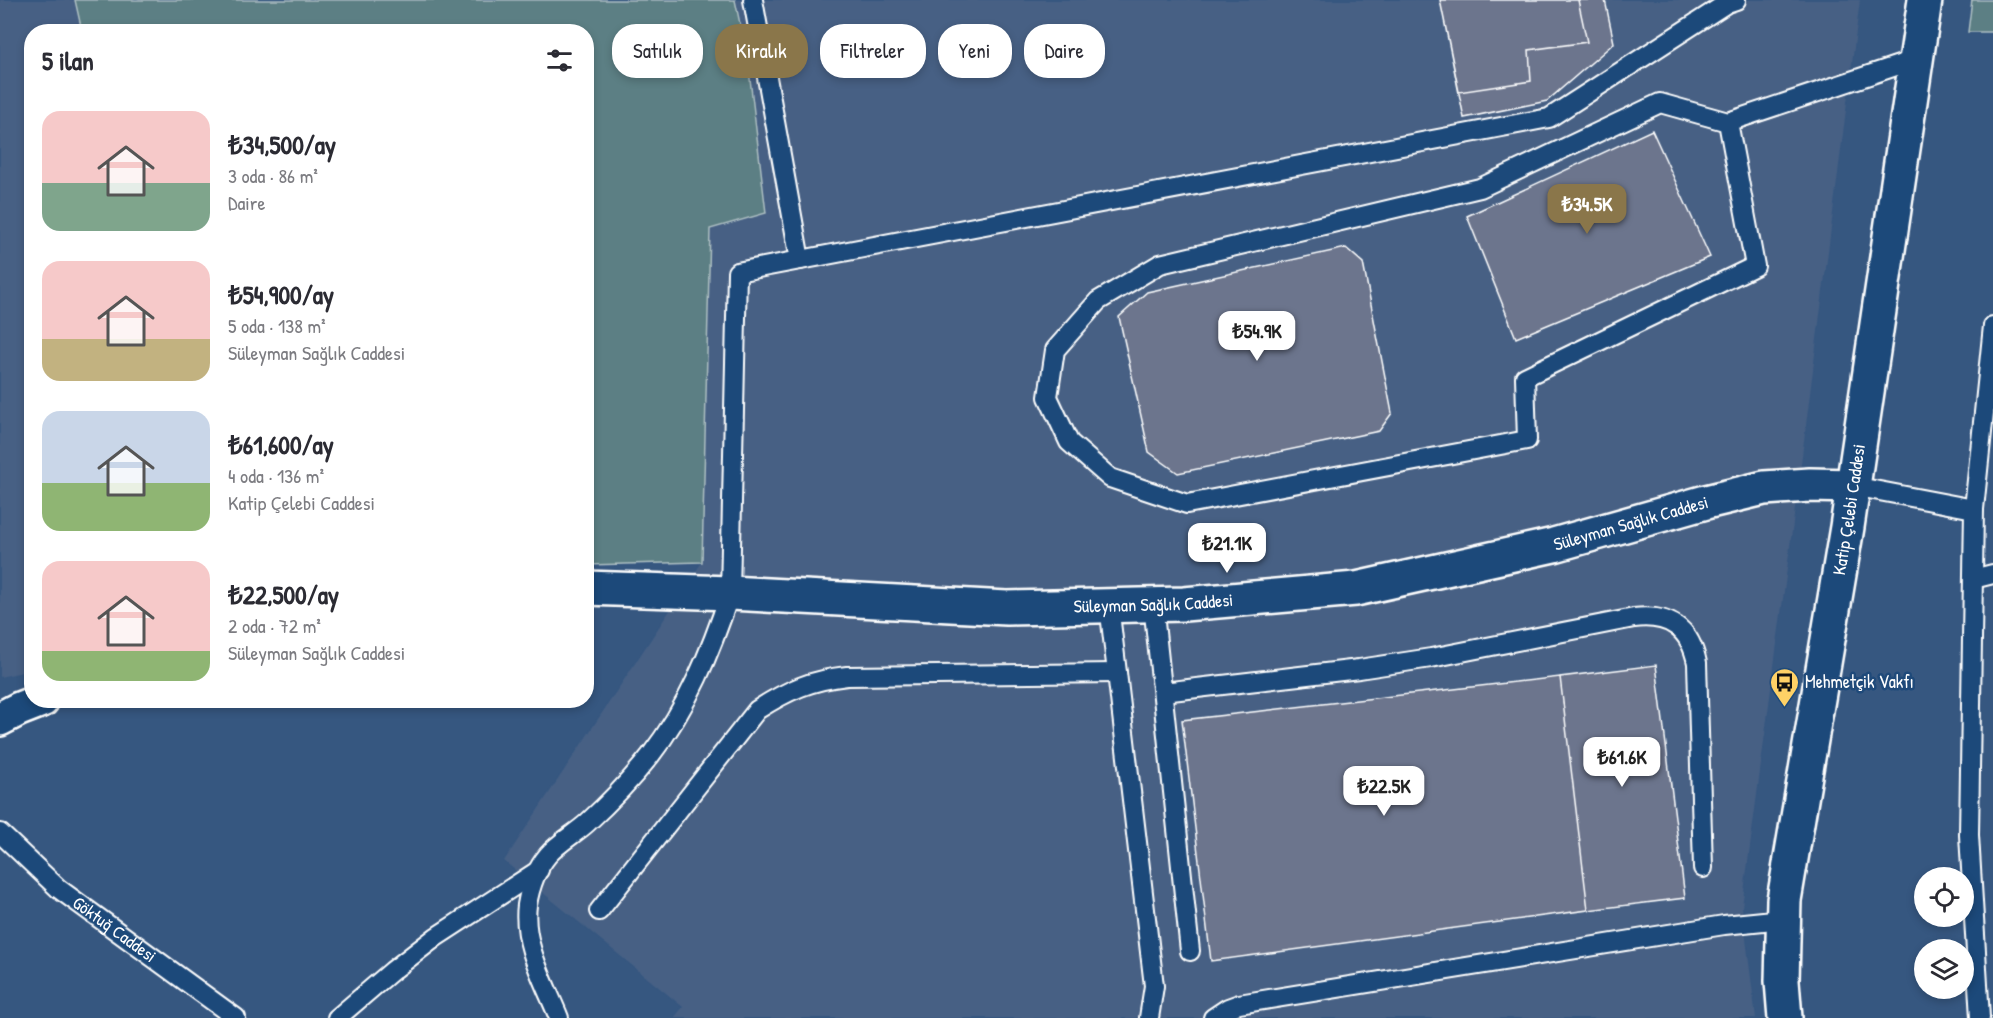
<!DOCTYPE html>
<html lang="tr">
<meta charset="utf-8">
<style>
:root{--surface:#fff;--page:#f2f2f3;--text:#2b2b33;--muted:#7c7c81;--accent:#8a764a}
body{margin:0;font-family:"Patrick Hand",sans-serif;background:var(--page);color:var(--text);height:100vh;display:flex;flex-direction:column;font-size:22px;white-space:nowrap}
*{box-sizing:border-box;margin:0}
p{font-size:20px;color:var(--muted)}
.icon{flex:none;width:33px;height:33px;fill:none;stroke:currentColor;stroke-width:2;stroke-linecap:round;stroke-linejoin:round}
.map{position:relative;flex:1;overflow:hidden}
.panel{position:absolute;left:24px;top:24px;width:570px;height:684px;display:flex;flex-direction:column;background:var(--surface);border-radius:24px;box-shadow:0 3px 9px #0003}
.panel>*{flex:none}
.banner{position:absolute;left:612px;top:24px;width:570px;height:54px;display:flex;gap:12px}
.buttons{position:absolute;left:1914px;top:867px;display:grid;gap:12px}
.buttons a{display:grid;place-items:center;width:60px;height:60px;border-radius:50%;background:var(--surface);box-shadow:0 3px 9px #0003;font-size:30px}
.price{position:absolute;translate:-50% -51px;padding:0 14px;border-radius:12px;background:#fff;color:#222;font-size:20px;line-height:39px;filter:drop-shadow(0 2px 3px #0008)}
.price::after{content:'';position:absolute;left:50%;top:36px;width:18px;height:14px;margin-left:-9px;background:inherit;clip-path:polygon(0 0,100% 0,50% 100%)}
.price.selected{background:var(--accent);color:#fff}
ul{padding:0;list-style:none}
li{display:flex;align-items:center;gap:18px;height:150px;padding:0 18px}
li span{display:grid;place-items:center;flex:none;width:168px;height:120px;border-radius:18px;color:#555}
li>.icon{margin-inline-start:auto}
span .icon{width:72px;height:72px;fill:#fffc;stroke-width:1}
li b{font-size:26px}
h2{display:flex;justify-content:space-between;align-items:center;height:72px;padding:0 18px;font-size:26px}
.tag{padding:0 21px;border-radius:24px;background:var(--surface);box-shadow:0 3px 9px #0003;font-size:21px;line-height:54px}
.tag.selected{background:var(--accent);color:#fff}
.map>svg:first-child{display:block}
.built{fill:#466084}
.green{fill:#5c7f84;stroke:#aebfc2;stroke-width:1.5}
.building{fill:#6c758d;stroke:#fff;stroke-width:1.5}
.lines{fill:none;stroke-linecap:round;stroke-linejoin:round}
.service-casing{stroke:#fff;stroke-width:22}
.tertiary-casing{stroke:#fff;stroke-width:38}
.primary-casing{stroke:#fff;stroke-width:38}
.service{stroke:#1f4a7a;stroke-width:18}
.tertiary{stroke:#1f4a7a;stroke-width:33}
.primary{stroke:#1f4a7a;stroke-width:33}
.labels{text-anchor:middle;stroke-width:5;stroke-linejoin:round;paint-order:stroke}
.street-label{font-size:18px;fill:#fff;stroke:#1f4a7a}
.poi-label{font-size:18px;fill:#fff;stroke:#1f4a7a;text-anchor:start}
</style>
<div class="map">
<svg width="1993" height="1018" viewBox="0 0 1993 1018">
<rect width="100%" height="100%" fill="#365780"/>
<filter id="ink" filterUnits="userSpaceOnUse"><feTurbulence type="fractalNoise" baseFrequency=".0167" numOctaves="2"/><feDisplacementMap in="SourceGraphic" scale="12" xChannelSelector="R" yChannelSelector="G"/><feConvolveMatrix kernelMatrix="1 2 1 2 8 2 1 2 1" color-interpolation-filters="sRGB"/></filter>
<g filter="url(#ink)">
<path class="built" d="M0,0H75L82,31L32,32V670L0,677Z
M735,0H1860L1804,441L1742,907L1756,1018H674L683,1007L504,861L702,562L710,229L766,213L748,62Z"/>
<path class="green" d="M75,0H735L748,62L766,213L710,229L702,562L587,565L586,32L82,31Z
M1972,0H1993V32H1968Z"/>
<path class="building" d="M1440,0H1605L1614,43L1547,101L1464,118Z
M1440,0H1578L1587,42L1529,50L1531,81L1459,92Z
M1652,130L1710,257L1516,338L1467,216Z
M1346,248L1363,263L1392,413L1379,431L1178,473L1149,452L1119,317L1147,292Z
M1656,665L1685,898L1588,910L1560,677Z
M1560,677L1588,910L1211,961L1182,720Z"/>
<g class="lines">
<defs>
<g id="service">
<path d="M753,0L800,260"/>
<path d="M1728,122L1660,103L1480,188L1160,264L1098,301L1055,350L1048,397L1069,442L1110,478L1187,504L1527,440L1525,377L1755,266L1728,122L1914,60"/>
<path d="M1853,486L1974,509"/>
<path d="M1973,579L1993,574"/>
<path d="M1153,604L1190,951"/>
<path d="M1109,605L1154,986L1149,1018"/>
<path d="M1163,692L1359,669L1431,658L1634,618C1669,614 1690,628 1697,663L1703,868"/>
<path id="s1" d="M0,833L59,889L236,1018"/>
<path d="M599,911L757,710C788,690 811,680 847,676L1117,673"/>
<path d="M337,1018L392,971L436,937L539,870"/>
<path d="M559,1018C545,983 522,944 527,905C530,887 537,868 548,855C559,842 575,834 587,823C610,802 631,780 650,756C688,707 711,651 730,593L737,272L1549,118L1727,3L1736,0"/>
<path d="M1213,1018L1228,1008L1239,1004L1724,925L1783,919"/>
<path d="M1980,1018L1969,835L1974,509L1993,326"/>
</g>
<g id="tertiary">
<path id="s2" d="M586,588L730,593L1007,608L1184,604L1356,589L1554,545L1706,502L1764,488L1810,485L1853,486"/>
<path d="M0,719L19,709L42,700"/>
</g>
<g id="primary">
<path id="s3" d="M1785,1018L1782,981L1784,900L1847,527L1925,0"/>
</g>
</defs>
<use href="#service" class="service-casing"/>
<use href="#tertiary" class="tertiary-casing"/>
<use href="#primary" class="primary-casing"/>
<use href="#service" class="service"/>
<use href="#tertiary" class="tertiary"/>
<use href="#primary" class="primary"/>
</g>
</g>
<defs>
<symbol id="bus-pin" viewBox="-11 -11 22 30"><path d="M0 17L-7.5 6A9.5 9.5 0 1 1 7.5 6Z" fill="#ffd166" stroke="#1f4a7a"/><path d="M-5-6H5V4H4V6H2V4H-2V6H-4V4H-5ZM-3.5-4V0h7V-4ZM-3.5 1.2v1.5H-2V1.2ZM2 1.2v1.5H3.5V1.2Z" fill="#111"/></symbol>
</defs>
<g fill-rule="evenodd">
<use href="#bus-pin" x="1768" y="666" width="33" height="45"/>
</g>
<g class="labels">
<g class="street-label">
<text dy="6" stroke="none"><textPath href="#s3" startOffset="514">Katip Çelebi Caddesi</textPath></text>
<text dy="6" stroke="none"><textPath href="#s2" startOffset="1054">Süleyman Sağlık Caddesi</textPath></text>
<text dy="6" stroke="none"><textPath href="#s2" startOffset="568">Süleyman Sağlık Caddesi</textPath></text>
<text dy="6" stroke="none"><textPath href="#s1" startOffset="150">Göktuğ Caddesi</textPath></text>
</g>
<g class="poi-label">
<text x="1805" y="688">Mehmetçik Vakfı</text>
</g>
</g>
</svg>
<div class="buttons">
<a><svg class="icon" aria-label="locate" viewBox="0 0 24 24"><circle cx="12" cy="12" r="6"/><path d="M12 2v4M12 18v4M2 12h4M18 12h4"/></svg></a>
<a><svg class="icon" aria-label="layers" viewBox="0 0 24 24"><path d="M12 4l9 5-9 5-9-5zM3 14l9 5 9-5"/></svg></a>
</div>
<b class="price selected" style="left:1587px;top:235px">₺34.5K</b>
<b class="price" style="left:1257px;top:362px">₺54.9K</b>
<b class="price" style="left:1227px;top:574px">₺21.1K</b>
<b class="price" style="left:1622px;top:788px">₺61.6K</b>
<b class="price" style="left:1384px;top:817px">₺22.5K</b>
<div class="banner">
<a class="tag">Satılık</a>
<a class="tag selected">Kiralık</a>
<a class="tag">Filtreler</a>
<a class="tag">Yeni</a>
<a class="tag">Daire</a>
</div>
<section class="panel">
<h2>5 ilan<svg class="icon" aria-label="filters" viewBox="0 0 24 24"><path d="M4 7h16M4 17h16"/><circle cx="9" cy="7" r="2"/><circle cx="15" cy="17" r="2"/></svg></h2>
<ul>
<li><span style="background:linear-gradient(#f6c9c9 60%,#7fa58c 0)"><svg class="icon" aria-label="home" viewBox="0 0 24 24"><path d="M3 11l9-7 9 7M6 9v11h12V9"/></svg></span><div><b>₺34,500/ay</b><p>3 oda · 86 m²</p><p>Daire</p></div></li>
<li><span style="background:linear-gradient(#f6c9c9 65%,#c2b280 0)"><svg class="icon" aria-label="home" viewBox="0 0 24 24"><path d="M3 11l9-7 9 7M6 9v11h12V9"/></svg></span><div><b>₺54,900/ay</b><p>5 oda · 138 m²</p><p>Süleyman Sağlık Caddesi</p></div></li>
<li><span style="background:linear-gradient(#c9d6e8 60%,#8fb573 0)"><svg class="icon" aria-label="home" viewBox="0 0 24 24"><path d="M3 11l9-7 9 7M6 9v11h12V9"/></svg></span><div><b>₺61,600/ay</b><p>4 oda · 136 m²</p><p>Katip Çelebi Caddesi</p></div></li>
<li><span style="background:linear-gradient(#f6c9c9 75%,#8fb573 0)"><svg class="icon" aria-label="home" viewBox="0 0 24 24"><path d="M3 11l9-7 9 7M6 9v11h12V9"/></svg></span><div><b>₺22,500/ay</b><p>2 oda · 72 m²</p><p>Süleyman Sağlık Caddesi</p></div></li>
</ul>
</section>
</div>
